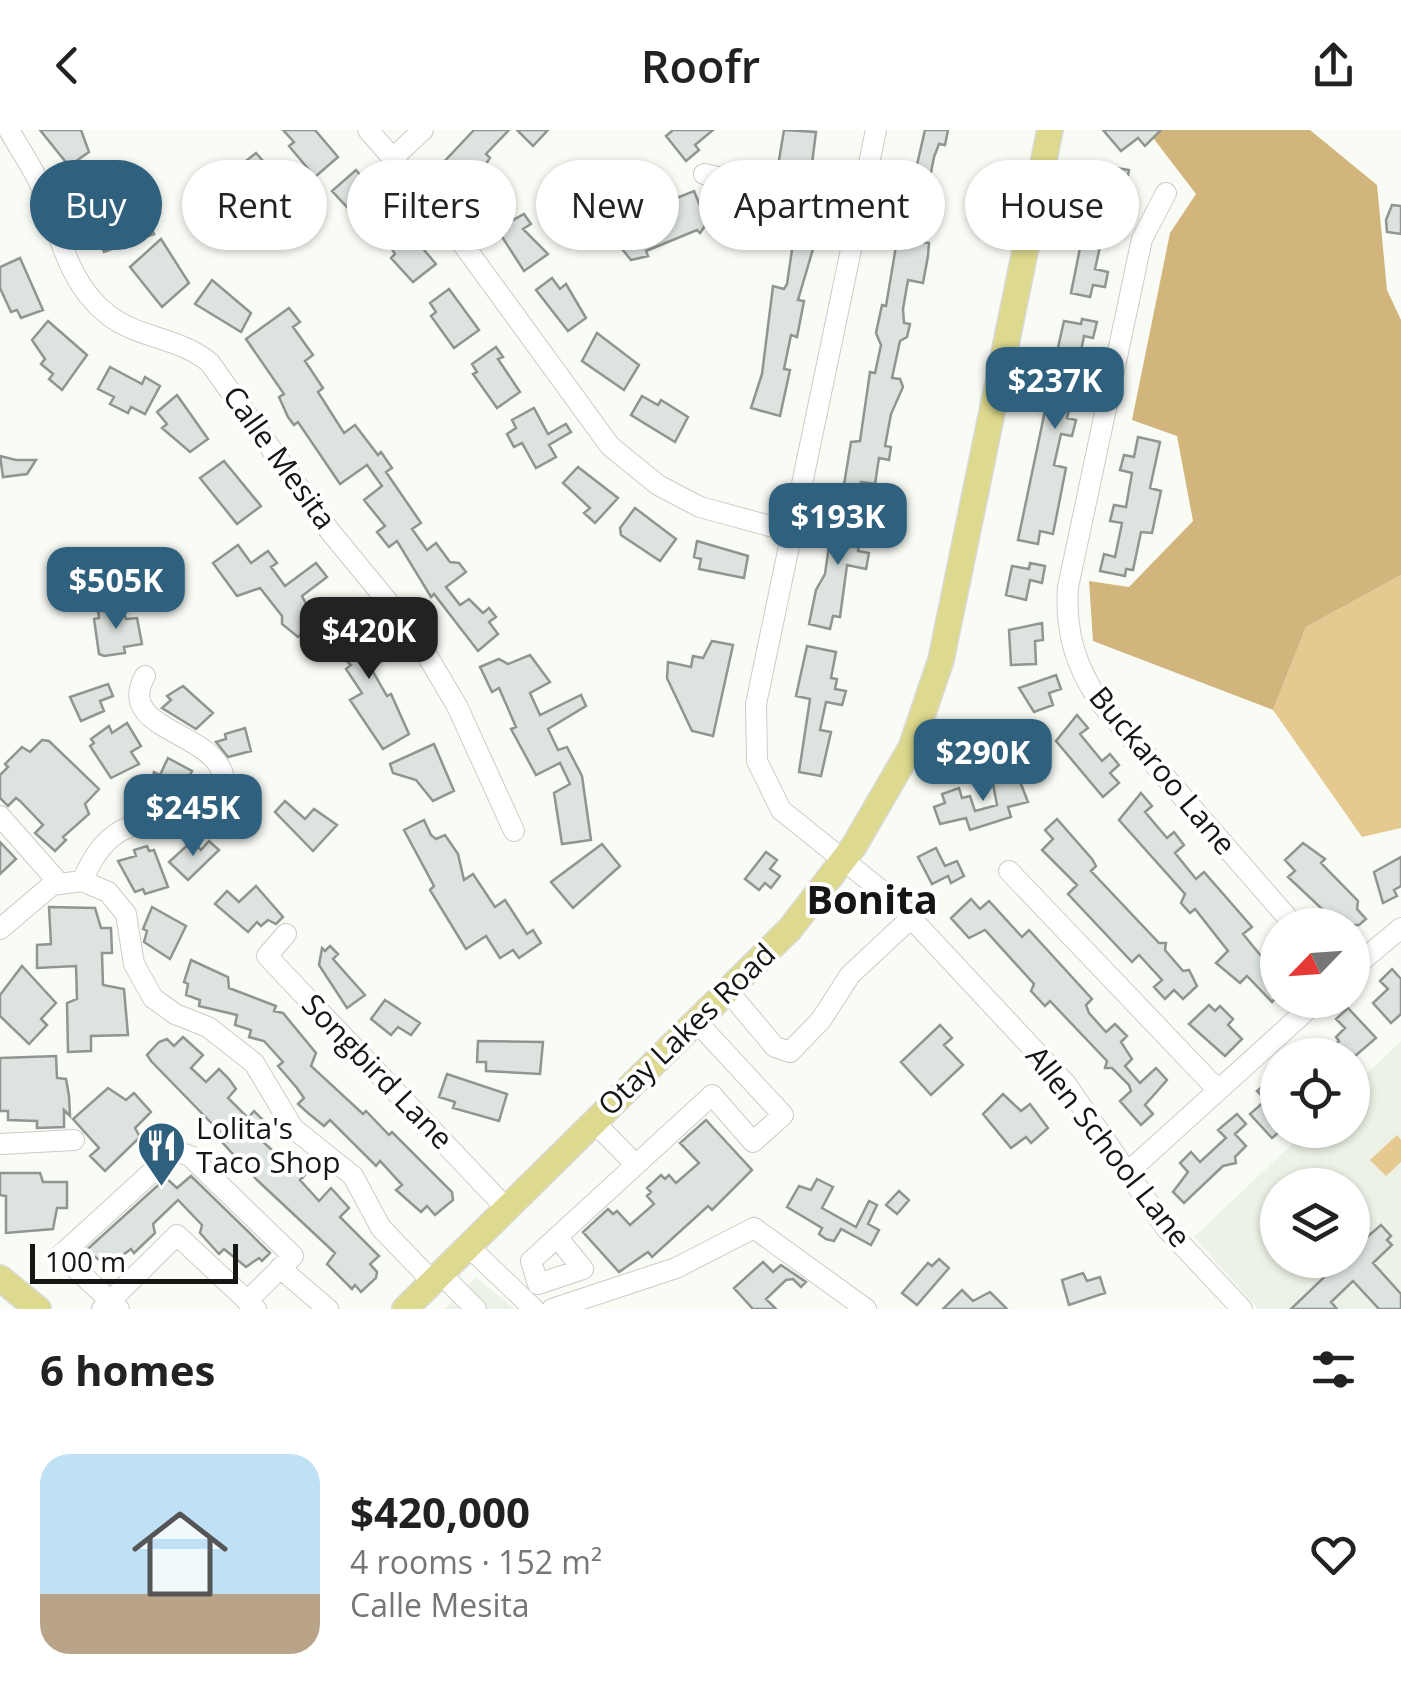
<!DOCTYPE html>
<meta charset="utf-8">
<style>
:root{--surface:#fff;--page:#f6f6f6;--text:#222;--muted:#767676;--accent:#2f607e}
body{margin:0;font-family:"Open Sans",sans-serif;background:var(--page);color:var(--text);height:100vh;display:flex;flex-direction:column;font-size:38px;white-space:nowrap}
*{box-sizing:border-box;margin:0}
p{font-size:32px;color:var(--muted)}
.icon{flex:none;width:55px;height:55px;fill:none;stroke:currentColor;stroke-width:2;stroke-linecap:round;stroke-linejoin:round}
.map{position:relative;height:1179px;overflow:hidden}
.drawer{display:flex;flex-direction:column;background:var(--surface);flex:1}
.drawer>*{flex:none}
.banner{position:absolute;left:30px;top:30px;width:1342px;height:90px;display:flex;gap:20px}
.needle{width:65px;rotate:245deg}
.fabs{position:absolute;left:1260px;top:778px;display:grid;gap:20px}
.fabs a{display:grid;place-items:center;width:110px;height:110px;border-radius:50%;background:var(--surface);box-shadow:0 2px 8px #0004;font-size:50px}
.scale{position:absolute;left:30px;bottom:25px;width:208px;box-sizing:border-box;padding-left:10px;border:5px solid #161715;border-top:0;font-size:28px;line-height:35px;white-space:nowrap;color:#161715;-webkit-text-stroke:8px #fff;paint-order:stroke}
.price{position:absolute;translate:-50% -85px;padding:0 22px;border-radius:20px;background:var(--accent);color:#fff;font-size:32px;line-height:65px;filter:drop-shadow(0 2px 5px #0008)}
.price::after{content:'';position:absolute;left:50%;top:60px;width:30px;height:22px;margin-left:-15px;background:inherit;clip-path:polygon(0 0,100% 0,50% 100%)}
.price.selected{background:#222;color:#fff}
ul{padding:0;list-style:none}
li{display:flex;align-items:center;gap:30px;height:250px;padding:0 40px}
li span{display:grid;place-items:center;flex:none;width:280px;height:200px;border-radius:30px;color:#555}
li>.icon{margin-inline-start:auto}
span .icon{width:120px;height:120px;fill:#fffc;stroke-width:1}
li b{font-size:42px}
h2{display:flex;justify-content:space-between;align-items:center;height:120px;padding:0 40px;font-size:42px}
.pill{padding:0 35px;border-radius:45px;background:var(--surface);box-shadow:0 2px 8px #0004;font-size:35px;line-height:90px}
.pill.selected{background:var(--accent);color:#fff}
header{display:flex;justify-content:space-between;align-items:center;height:130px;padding:0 40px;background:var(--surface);font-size:45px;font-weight:600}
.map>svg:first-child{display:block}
.built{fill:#ecf2e5;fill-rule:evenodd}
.green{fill:#e5c991}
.forest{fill:#d2b57c}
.building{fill:#dde3de;stroke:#8f9590;stroke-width:2.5}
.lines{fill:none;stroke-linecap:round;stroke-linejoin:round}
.minor-casing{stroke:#cacdc6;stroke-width:22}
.major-casing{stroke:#dadada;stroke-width:28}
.minor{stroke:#fff;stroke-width:20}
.major{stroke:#ddd98e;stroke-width:25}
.labels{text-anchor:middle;stroke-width:8;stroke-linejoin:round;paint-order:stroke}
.street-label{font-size:30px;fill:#161715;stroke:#fff}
.poi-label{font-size:30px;fill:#161715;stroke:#fff;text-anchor:start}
.district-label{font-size:40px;font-weight:bold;fill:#161715;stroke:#fff}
</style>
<header><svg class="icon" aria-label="back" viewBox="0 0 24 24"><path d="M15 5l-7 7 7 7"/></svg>Roofr<svg class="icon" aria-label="share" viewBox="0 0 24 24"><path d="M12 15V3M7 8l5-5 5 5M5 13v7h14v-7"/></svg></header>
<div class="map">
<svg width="1401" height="1179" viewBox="0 0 1401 1179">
<rect width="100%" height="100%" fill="#f9fcf5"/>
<path class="built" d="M1401,911V1179H1258L1194,1107L1307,1000H1352L1353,957ZM1278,1055H1352V1130H1278Z
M476,1147L515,1179H445Z"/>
<path class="green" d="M1401,445V698L1362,707L1273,580L1306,497Z
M1397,1005L1401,1010V1032L1386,1046L1370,1030Z"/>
<path class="forest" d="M1147,0H1310L1377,55L1387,160L1401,190V445L1306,497L1273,580L1093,511L1089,451L1129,457L1193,391L1177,306L1132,290L1170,103L1196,64Z"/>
<path class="building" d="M40,0H81L89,22L69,36Z
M283,0H315L338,27L315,47L289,16L294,12Z
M474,0H509L486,24L490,28L484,37L463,58L441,35Z
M517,0H548L533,16Z
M673,0H713L695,15L699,20L686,31L666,6Z
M784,0L816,2L810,50L777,42Z
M925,0H948L945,15L939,14L934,27L926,68L935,69L932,83L921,81L915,111L929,113L928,126L923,153L908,150L903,179L904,193L910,194L907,207L900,211L892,248L900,249L903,257L891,284L885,316L891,317L889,330L879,328L875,354L861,352L859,364L843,361L851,312L860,311L870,242L875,243L881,215L876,203L882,175L886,176L909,38L916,39Z
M1103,0H1161L1145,16L1138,8L1121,21Z
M256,23L264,32L240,51L232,42Z
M1098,35L1129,40L1126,56L1114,54L1111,66L1092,62Z
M356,40L436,134L413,152L391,128L395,124L376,92L372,96L352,73L347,77L332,61Z
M110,56L124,89L145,81L154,104L104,122L83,72Z
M694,61L707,93L700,103L697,100L646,121L648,126L631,130L622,119L646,106V92L650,90L646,80Z
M1392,75L1401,76V104L1387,102L1386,90Z
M524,84L531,94L523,99L548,124L524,141L497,99Z
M800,84L815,87L812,101L818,102L798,170L804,171L797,207L791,205L784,239L790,240L780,286L751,278L762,244L773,156L784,159L787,154L794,106L790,105Z
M1102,91L1117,94L1113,110L1102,108L1095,139L1108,142L1105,157L1093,155L1090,167L1071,163L1085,93L1101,96Z
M161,109L189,153L162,177L130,137Z
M20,128L43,180L21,188L17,180L11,182L0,158V137Z
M552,148L560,159L566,154L586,188L568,201L536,160Z
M212,150L251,183L241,202L195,174Z
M449,159L479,200L454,218L431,186L436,182L430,173Z
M289,178L300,192L293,197L313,225L305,231L323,258L318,262L344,303L355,295L378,325L381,322L392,338L386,342L421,393L412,399L427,420L436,413L450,432L459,433L466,442L446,457L460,475L469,469L483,483L489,478L496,487L489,492L498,504L478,521L434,464L431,467L397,411L389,417L377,402L385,396L364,370L382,356L367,335L340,354L298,292L294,295L288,287L279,267L284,264L246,209Z
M1082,189L1097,192L1093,208L1084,206L1078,236L1087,238L1082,264L1073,262L1067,288L1076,290L1072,306L1061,304L1054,335L1066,338L1053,404L1040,401L1038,414L1018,410L1047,271L1037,265L1040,255L1049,257L1064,191L1081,194Z
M48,191L87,225L62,260L49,249L53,244L41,234L45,229L32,210Z
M597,203L639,235L624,260L582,231Z
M496,217L503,227L498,229L520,262L497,278L473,244L477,242L472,234Z
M110,237L142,254L145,247L160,256L145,284L131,277L128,283L110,274L114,267L98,259Z
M177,265L208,309L190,322L162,298L167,294L157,282Z
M642,266L658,275L661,270L688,287L675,312L631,285Z
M534,278L548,304L566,294L571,302L549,315L556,327L536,338L522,313L514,317L507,304L516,298L512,290Z
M1138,307L1160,312L1150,358L1161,361L1152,403L1141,402L1133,440L1126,439L1125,446L1100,441L1104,424L1115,427L1122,393L1110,391L1114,375L1126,377L1132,343L1120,340L1124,325L1134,327Z
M0,326L16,330H36L27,344L3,347Z
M224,331L261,376L237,394L200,348Z
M578,337L618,368L595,393L584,383L590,378L563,353Z
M635,378L676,409L660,431L621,405L620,398Z
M834,381L863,387L858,421L869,423L866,439L847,435L840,487L833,486L830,499L809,494L816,460L825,444Z
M697,411L748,426L744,448L699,439L701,429L694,427Z
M238,415L251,433L268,421L277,433L271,437L285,456L316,433L327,447L302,466L316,493L298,507L282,494V486L260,458L237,466L213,433Z
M1030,433L1045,436L1042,453L1030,450L1026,470L1006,465L1012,436L1029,439Z
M115,477L123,479L126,489L137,488L142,514L124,517L125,523L104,526L99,524L94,489L99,488L98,480Z
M352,489L363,502L369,496L384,514L377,520L384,529L372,540L387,566L391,564L409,604L383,619L350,570L362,563L346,539L351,535L324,510Z
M1042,493L1043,510L1035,511L1036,534L1011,535L1009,500Z
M712,511L733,515L713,606L692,601L667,548L668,532L691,537L693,526L703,528Z
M807,516L836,522L831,548L837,549L835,559L846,561L842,575L826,572L820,600L831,602L821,646L799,642L810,569L796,566Z
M530,525L550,552L530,563L540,585L581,565L586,576L548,599L558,620L567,617L582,646L591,710L562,714L554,663L570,654L560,633L536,645L511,599L516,597L499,558L492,562L480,537L499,529L508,534Z
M1056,545L1061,559L1049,563L1053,575L1034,582L1019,558Z
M108,554L113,566L100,571L104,581L81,591L70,567Z
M183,556L213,583L196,599L162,578L171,570L167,566Z
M1077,585L1088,598L1080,604L1102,631L1110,624L1119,635L1110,643L1119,653L1103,667L1056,611Z
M127,593L141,616L131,622L139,634L111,648L90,616L94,613L91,609L109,596L112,603Z
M245,598L251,621L228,627L216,612L226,609L225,604Z
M42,610L49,611L99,659L85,674L89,684L63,707L66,710L55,721L35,703L43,695L20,671L16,668L8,676L0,668V645L8,637L5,634L22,617L30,622Z
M434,614L454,661L433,671L416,650L393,643L390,634Z
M168,628L192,641L187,651L197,656L188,681L147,667L154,642L160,645Z
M1017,644L1028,672L1008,677L1011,687L970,700L966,688L940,694L934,677L945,673L942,664L959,658L962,668L970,666L975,681L997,675L992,649Z
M1141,663L1152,676L1145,682L1167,708L1174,702L1184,715L1175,723L1196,749L1204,742L1252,797L1243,804L1261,826L1278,810V866L1272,872L1247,846L1240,853L1216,833L1228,821L1195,779L1190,783L1181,773L1185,764L1119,690Z
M285,671L305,689L314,679L337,695L313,721L275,682Z
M1057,689L1092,729L1096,736L1091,741L1159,813H1166L1165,820L1183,841L1189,840L1197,856L1183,869L1174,860L1165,869L1154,857L1162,850L1139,825L1132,832L1068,764L1077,755L1042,720L1053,709L1045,700Z
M424,690L431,705L436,709L445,705L458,724L464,750L473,744L495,777L505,770L527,804L533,800L541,813L519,828L513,820L500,828L486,806L466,819L430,760L434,756L404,700Z
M192,711L201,720L209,711L219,720L188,750L169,732Z
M0,712L16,729L0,744Z
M1303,713L1325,729L1321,733L1358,771L1357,779L1366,789L1359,795H1339L1288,747L1295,741L1285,730Z
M602,714L620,736L573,778L551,752Z
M147,716L149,721L154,720L168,757L145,764L143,759L135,762L118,731L136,726L134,720Z
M936,718L945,736L957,731L964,746L951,753L948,746L932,754L918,727Z
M766,722L777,730L770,739L780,746L771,758L765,753L759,760L745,749Z
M1401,727V756L1394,760L1397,766L1383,773L1374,742Z
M256,756L283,787L276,794L268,790L261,796L257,792L248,802L215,774L227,761L239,772Z
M971,769L980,779L989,771L1022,807L1029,800L1092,869L1086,875L1089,883L1106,902L1115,894L1127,906L1121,912L1132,929L1125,936L1140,953L1156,938L1167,950L1145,975L1153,984L1141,995L1120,971L1131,961L1129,955L1112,938H1105L1107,931L1050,871L1045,876L1031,861L1034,854L985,800L969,808L951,788Z
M49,777L95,778L101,798H111L112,823H102L103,855L124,859L128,905L91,906V921L68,922L67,873L77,869L76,836L37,838V815L51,814Z
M152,777L186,796L170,829L144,812L147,801L143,799Z
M330,816L338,824L333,829L365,865L347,878L319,835L322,818L325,821Z
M191,830L228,847L229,858L276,876L274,881L283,883L316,923L311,936L363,984L366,981L389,1005L392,1002L452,1062L453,1070L435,1085L427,1076L421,1082L396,1060L402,1055L380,1031L376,1036L330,990L324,996L308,983L298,974L304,968L297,958L278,936L283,932L264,911L249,907L251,900L235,895L237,885L199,876L200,870L186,865L188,854L184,852Z
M22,836L56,873L41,889L47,895L29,914L0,886V865Z
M1392,839L1401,849V884L1391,893L1373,873L1388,859L1380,851Z
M385,870L420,893L411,905L398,897L391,905L371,889Z
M1209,875L1215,881L1220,876L1233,889L1228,895L1242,909L1225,926L1189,894Z
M1348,878L1376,908L1354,927L1323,925L1339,911L1336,907L1345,898L1336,889Z
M940,895L952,908L944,915L963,935L931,965L901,932Z
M183,907L203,925L191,938L206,952L219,939L229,949L236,959L228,968L248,988L254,981L264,991L272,1001L262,1011L283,1030L291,1022L300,1031L308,1042L300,1050L319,1071L331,1058L349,1078L340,1087L379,1126L370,1134L377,1142L376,1148L361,1162L355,1155L352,1159L327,1134L335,1123L257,1050L220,1010L222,1004L151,931L147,925L159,912L167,909L174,916Z
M478,911L543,912L540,944L486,941V932H477Z
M56,926L57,948L66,949L69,966L70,986L64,980V997L37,998V991L8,990V981H0V928Z
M447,944L507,964L499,991L453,978L455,972L439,967Z
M1269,951L1278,959V1003L1272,1008L1250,984L1266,970L1257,961Z
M108,958L126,970L134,963L151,982L135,998L140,1007L105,1041L90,1026L99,1018L73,989Z
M1003,964L1021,981L1030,974L1048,998L1031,1013L1026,1007L1011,1018L983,984Z
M1237,984L1246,994L1235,1004L1246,1016L1235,1027L1236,1033L1223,1036L1184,1073L1173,1062L1188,1042L1180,1033L1191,1022L1200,1032L1226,1008L1218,1000Z
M706,990L752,1040L712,1080L708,1076L652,1127L648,1122L619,1142L583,1102L608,1079L613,1084L617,1081L630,1095L654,1074L647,1066L651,1062L647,1058L661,1045L665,1049L669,1045L676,1053L699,1033L680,1013Z
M0,1043H40L43,1052H67V1078H57L53,1099L6,1103V1066L0,1065Z
M191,1046L270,1123L262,1131L259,1128L246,1137L224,1119L219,1124L200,1103L202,1095L178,1070L153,1094L155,1103L134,1123L131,1119L108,1136L95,1127L90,1133L81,1125L166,1048L177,1058Z
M817,1049L833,1057L822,1078L856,1097L869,1071L877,1075L868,1094L879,1100L871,1115L841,1099L834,1111L826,1109L819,1104L822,1098L787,1077L799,1056L811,1060Z
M899,1061L909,1070L897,1084L886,1075Z
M1381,1095L1391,1106L1387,1110L1392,1115L1373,1133L1401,1164V1179H1379L1353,1151L1331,1172L1337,1179H1291L1342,1130H1352V1120Z
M939,1129L949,1138L917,1175L902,1163L928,1133L932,1136Z
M763,1132L773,1142L781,1135L806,1152L801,1157L793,1149L786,1150L766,1169L776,1179H753L734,1158Z
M1083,1143L1087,1151L1100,1147L1105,1163L1069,1175L1062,1150Z
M962,1160L973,1171L990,1162L1007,1179H943Z"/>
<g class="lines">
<defs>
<path id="minor" d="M9,0C19,18 31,35 40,54C59,99 66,152 107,184C138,209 180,207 210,233L329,400L415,505L457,576L514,701
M368,0L438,80L610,316L658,355L700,377L792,402
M876,0L756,574L757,631L781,680L897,773L1066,954L1166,1098L1242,1179
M394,27L423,0
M704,44L860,77
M1166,63L1142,109L1068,457C1065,500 1075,536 1100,572L1294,795
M0,686L59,753
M1009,741L1216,958
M82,751C93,727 105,705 132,696C162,685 210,719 223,665C239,600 111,607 145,546
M0,799L52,755L82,751L108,762L126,784L134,834L153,868L175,884L208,897L254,933L293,998L353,1046L381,1098L432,1151
M286,804L267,826L507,1079
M1352,839L1401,798
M727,860L775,917L790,922L821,890L850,845L911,788
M593,991L636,1035
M0,1014L74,1010
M1128,1042L1318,870
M557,1107L583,1139L538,1154L531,1131L712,965L753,1012L783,985L695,890
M468,1116L534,1179
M280,1138L328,1179
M440,1143L476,1179
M102,1179L177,1105L256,1179
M119,1179L61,1125L175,1021L190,1026L293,1126L247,1171
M552,1179L676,1138L754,1098L866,1179"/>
<path id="major" d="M0,1148L38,1179
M405,1179L790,799L854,716L911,618L941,530L1050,0"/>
</defs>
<use href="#minor" class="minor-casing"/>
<use href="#major" class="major-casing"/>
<use href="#minor" class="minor"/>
<use href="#major" class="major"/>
</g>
<defs>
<symbol id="restaurant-pin" viewBox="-11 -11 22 30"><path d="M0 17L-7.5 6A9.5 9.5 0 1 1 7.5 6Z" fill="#2f607e" stroke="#fff"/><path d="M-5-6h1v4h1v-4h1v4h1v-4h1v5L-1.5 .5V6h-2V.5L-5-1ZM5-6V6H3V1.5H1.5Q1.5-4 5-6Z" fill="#fff"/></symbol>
</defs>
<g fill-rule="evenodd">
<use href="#restaurant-pin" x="134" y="988" width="55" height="75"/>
</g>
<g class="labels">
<g class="street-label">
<text transform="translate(279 328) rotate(54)" y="10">Calle Mesita</text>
<text transform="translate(1162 641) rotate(50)" y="10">Buckaroo Lane</text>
<text transform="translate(687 900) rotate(-44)" y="10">Otay Lakes Road</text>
<text transform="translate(377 942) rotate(46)" y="10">Songbird Lane</text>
<text transform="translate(1108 1017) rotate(52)" y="10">Allen School Lane</text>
</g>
<g class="poi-label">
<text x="196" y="1009">Lolita's<tspan x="196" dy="34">Taco Shop</tspan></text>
</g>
<g class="district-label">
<text x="872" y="784">Bonita</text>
</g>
</g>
</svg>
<div class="fabs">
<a><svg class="needle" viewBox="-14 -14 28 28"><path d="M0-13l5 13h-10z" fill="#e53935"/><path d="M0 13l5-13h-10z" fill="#767676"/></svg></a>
<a><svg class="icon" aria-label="locate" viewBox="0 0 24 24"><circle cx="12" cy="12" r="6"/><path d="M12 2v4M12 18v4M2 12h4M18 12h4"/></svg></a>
<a><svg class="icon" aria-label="layers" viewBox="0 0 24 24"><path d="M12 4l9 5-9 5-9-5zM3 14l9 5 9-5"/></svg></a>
</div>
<div class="scale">100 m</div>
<b class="price" style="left:1055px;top:302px">$237K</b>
<b class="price" style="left:838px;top:438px">$193K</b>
<b class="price" style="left:116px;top:502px">$505K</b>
<b class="price selected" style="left:369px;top:552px">$420K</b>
<b class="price" style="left:983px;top:674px">$290K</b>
<b class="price" style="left:193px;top:729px">$245K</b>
<div class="banner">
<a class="pill selected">Buy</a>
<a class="pill">Rent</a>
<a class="pill">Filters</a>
<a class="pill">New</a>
<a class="pill">Apartment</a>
<a class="pill">House</a>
</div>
</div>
<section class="drawer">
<h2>6 homes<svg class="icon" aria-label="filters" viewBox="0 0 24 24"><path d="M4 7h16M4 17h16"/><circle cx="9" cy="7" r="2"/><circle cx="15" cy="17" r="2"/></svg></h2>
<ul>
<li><span style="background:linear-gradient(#bfe0f5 70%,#b9a48a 0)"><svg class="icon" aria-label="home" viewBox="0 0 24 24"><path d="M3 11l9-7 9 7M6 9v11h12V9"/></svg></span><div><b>$420,000</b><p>4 rooms · 152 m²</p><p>Calle Mesita</p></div><svg class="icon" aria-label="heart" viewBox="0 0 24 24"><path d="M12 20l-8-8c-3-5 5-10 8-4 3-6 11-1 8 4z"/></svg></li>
</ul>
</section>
